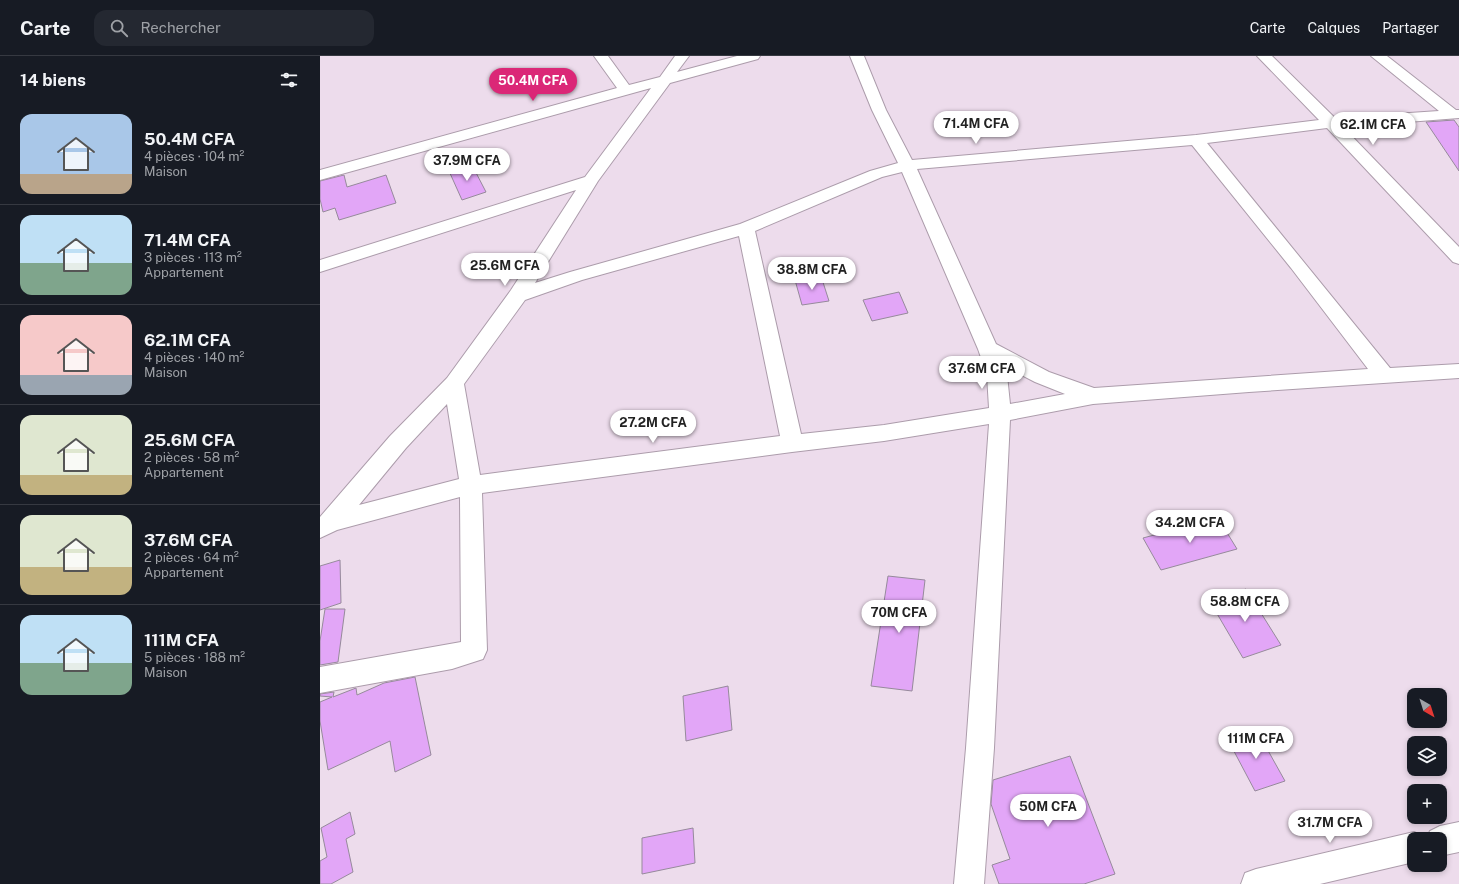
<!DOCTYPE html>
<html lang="fr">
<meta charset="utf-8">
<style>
:root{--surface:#171b24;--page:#242831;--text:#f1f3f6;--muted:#9ea1a6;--line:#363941;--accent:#db2777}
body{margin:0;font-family:"Public Sans",sans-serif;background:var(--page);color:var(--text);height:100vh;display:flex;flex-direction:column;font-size:15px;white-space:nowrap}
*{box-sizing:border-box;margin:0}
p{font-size:13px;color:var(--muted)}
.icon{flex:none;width:22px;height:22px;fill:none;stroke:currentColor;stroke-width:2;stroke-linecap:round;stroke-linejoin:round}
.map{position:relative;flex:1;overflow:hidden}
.sheet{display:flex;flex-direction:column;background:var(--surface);width:320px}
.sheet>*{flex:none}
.needle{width:26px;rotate:141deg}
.buttons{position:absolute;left:1087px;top:632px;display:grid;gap:8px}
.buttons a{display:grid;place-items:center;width:40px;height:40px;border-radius:8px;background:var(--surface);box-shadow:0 2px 6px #0003;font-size:20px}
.price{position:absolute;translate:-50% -34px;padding:0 9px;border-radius:14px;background:#fff;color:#222;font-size:13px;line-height:26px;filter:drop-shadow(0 1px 2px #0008)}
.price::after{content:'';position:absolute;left:50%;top:24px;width:12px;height:9px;margin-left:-6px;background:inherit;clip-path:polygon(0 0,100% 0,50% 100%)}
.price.current{background:var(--accent);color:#fff}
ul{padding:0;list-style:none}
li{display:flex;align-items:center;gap:12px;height:100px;padding:0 20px}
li+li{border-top:1px solid var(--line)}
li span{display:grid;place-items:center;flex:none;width:112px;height:80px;border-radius:12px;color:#555}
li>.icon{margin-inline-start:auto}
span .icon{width:48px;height:48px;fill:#fffc;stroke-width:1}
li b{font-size:17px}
h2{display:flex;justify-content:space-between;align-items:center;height:48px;padding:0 20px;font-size:17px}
header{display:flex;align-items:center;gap:24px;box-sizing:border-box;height:56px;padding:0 20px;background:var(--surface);border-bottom:1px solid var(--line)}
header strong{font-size:19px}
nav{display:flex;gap:22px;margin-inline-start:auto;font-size:14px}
.search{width:280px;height:36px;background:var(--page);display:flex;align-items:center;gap:10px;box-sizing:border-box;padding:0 14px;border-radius:12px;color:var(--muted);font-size:15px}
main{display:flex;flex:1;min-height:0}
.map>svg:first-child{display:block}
.building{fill:#e2a6f7;stroke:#968a9b}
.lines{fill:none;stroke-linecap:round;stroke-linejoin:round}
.minor-casing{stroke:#ac9cab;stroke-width:2}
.minor{fill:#fff;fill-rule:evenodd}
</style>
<header>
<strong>Carte</strong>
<div class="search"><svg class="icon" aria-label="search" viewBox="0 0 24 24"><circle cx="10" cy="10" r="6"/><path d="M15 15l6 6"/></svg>Rechercher</div>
<nav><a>Carte</a><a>Calques</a><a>Partager</a></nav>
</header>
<main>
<section class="sheet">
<h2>14 biens<svg class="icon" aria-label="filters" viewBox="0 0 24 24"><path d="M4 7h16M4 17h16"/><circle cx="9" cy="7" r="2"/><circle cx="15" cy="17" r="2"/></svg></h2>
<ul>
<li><span style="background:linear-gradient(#a9c7e8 75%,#b9a48a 0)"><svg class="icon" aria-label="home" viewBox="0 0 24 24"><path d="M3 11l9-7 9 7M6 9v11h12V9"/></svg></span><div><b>50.4M CFA</b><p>4 pièces · 104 m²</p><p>Maison</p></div></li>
<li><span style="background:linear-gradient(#bfe0f5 60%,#7fa58c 0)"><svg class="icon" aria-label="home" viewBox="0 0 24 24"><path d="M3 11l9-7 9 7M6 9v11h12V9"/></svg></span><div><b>71.4M CFA</b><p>3 pièces · 113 m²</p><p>Appartement</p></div></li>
<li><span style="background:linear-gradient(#f6c9c9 75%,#9aa5b1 0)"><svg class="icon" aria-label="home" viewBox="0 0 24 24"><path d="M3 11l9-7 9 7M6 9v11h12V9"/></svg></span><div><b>62.1M CFA</b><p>4 pièces · 140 m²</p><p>Maison</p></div></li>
<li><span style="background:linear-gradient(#dfe7d0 75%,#c2b280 0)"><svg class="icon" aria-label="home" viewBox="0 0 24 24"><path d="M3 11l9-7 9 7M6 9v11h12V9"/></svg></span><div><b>25.6M CFA</b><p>2 pièces · 58 m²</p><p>Appartement</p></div></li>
<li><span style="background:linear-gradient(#dfe7d0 65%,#c2b280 0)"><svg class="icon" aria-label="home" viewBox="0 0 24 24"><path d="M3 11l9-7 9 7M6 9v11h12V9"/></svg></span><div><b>37.6M CFA</b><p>2 pièces · 64 m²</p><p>Appartement</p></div></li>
<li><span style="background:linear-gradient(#bfe0f5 60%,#7fa58c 0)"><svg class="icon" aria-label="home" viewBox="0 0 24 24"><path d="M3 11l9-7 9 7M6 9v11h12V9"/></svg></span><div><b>111M CFA</b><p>5 pièces · 188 m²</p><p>Maison</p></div></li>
</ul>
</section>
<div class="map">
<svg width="1139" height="828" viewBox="0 0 1139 828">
<rect width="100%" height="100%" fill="#eddcec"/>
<path class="building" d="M1134,64L1139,71V115L1106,66Z
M152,109L166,136L142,144L129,115Z
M24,119L27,131L66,119L76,147L19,164L15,152L3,156L0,143V125Z
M501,220L509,245L482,249L475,224Z
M579,236L588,257L552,265L543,244Z
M898,462L917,493L841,514L823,482Z
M20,504L21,547L0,554V510Z
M568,520L605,524L592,635L551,630Z
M926,533L961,589L923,602L889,544Z
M5,553H25L18,606L0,609V585Z
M95,621L111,699L75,716L70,685L8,714L0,665V646L12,641L0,640V638L14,636L13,641L36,632L37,639L64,627Z
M408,630L412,674L366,685L363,640Z
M936,673L965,725L935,735L907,682Z
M750,700L795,818L764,828H679L672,809L690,803L671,748L673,724Z
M30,756L35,778L26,783L33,816L11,828H0V805L7,801L1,772Z
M373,772L375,807L322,818V782Z"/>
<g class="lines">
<defs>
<path id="minor" d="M274,0H288L309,29L340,21L355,0H369L357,16L417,0H440L438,3L350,27L278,125L215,227L250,216L420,168L550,115L578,107L552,54L530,0H544L566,54L592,104L876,79L999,64L937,0H952L1015,62L1119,55L1051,0H1067L1136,54H1139V62L1023,71L1139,191V208L1133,206L1007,72L887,87L1070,312L1139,308V322L929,336L773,348L690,364L674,692L664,828H634L646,692L669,368L564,385L472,396L162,437L167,594L163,603L132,613L0,637V611L141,586L140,441L17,474L0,482V461L70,380L127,322L191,234L256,134L0,216V204L265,121L331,32L0,124V114L297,32ZM872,89L971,212L1048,313L774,332L729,316L676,288L597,113ZM582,116L658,293L667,319L669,352L564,369L481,378L435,175L562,121ZM419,180L460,380L160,419L144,328L205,244L262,224ZM684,310L715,326L745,338L690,348L687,319ZM127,348L139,423L39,449L86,392Z
M1139,766V796L1120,800V783H1106L1110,775L1120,770Z
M1094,776L1104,781L1105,783H1094V806L1000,828H921L925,817L936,813Z"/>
</defs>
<use href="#minor" class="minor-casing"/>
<use href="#minor" class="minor"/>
</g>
</svg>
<div class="buttons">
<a><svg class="needle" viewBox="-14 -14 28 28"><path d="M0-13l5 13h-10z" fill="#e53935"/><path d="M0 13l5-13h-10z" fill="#9ea1a6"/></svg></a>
<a><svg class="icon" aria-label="layers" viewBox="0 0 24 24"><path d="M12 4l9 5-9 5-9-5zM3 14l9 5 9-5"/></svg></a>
<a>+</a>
<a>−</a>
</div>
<b class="price current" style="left:213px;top:46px">50.4M CFA</b>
<b class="price" style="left:656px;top:89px">71.4M CFA</b>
<b class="price" style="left:1053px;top:90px">62.1M CFA</b>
<b class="price" style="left:147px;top:126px">37.9M CFA</b>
<b class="price" style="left:185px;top:231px">25.6M CFA</b>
<b class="price" style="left:492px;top:235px">38.8M CFA</b>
<b class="price" style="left:662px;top:334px">37.6M CFA</b>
<b class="price" style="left:333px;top:388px">27.2M CFA</b>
<b class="price" style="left:870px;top:488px">34.2M CFA</b>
<b class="price" style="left:925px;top:567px">58.8M CFA</b>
<b class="price" style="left:579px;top:578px">70M CFA</b>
<b class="price" style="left:936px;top:704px">111M CFA</b>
<b class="price" style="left:728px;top:772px">50M CFA</b>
<b class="price" style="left:1010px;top:788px">31.7M CFA</b>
</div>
</main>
